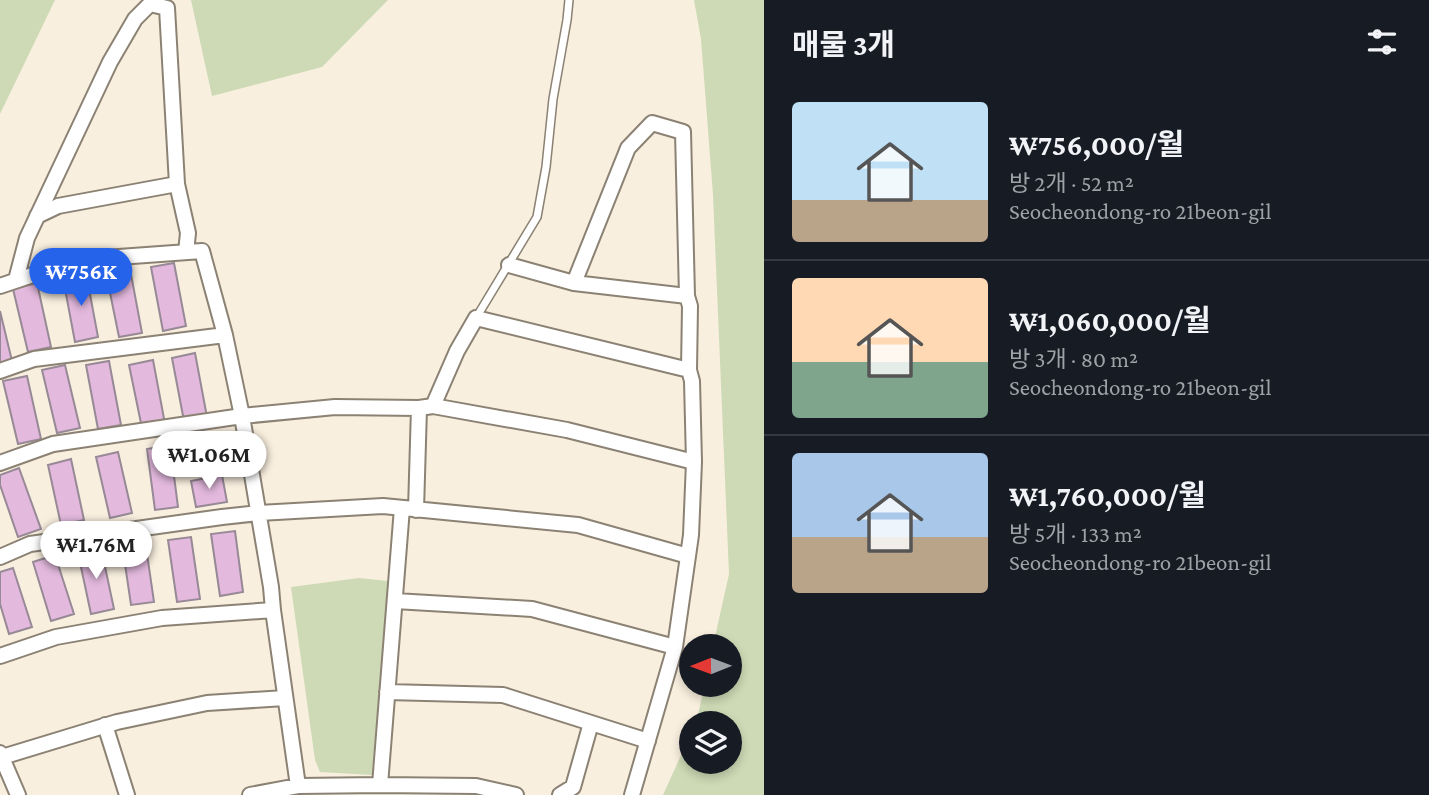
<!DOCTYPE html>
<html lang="ko">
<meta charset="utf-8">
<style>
:root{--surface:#171b24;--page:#242831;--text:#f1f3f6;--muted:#9ea1a6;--line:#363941;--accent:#2563eb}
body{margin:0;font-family:"Crimson Pro","Noto Sans KR",serif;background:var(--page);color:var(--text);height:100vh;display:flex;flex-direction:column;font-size:26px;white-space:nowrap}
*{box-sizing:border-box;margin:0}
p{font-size:23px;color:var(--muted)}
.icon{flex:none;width:38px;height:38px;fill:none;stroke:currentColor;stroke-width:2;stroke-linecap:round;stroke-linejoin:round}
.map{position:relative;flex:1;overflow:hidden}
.panel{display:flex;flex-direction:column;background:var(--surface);width:665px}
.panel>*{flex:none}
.needle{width:46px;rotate:269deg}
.controls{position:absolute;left:679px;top:634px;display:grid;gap:14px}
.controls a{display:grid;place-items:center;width:63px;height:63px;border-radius:50%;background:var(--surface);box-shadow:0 4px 10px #0003;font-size:35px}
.price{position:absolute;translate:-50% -60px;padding:0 16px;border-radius:24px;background:#fff;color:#222;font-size:23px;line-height:46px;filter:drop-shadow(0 2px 4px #0008)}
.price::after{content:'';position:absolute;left:50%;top:42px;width:21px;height:16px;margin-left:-10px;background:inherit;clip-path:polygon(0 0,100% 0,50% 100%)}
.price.current{background:var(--accent);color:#fff}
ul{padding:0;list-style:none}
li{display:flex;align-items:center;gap:21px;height:175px;padding:0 28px}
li+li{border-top:2px solid var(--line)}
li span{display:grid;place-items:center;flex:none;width:196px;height:140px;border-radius:7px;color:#555}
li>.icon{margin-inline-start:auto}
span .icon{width:84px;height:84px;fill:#fffc;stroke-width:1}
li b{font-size:30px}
h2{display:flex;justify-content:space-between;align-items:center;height:84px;padding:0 28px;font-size:30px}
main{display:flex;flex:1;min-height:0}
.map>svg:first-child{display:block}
.green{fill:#cddab5}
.building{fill:#e3b9de;stroke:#978995;stroke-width:2}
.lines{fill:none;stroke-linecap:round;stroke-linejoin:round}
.service-casing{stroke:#8b8274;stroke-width:10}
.minor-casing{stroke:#8b8274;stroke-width:18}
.service{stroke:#fff;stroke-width:7}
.minor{stroke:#fff;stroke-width:14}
</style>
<main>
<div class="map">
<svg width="764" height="795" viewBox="0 0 764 795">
<rect width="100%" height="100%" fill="#f9efdf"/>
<path class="green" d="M0,0H55L0,114Z
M191,0H388L322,67L212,96Z
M694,0H764V795H663L691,733V761H730V723H696L705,684H730V646H713L729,574L713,195L701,39Z
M359,578L388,581L372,775L320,772L315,760L291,587Z"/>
<path class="building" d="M174,263L186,326L163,331L151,267Z
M130,269L142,333L119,337L106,273Z
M86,273L98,337L75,342L63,278Z
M37,283L51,347L28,352L13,289Z
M0,311L12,361L0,364Z
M195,353L207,417L184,421L172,358Z
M153,360L165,424L142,428L129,365Z
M109,361L121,425L98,429L86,365Z
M65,365L80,428L57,433L42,370Z
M27,376L41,439L18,444L3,381Z
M226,443L229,464L180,471L178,449Z
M170,445L178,507L155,510L147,449Z
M118,452L132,513L110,518L96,457Z
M71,459L84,520L61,525L48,465Z
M19,468L41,529L18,537L0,485V475Z
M222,475L227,502L196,507L191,481Z
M235,531L243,592L220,596L211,534Z
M191,537L200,599L177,602L168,540Z
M145,540L154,602L131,605L122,544Z
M101,548L114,609L91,614L78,553Z
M55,555L74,614L51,621L33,562Z
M13,568L32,627L9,634L0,604V572Z"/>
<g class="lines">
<defs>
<path id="service" d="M476,318L537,217L546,167L553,99L567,20L569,0"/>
<path id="minor" d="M37,216L58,206L177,184
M509,265L574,283L687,296
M16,280L27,238L110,62L135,19L150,4L167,8L177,184L188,233L186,252
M574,283L628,148L652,123L683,132L687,296L690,306L689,370
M0,286L77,260L202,251L225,335L242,416L271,587L273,610L298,786
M0,371L34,359L225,335
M433,406L457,351L476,318L689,370L692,381L694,462L691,535L675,647L632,795
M0,463L53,444L242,416L335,407L419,408L433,406L567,430L694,462
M416,510L419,408
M0,557L30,544L222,517L259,513L383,506L578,525L688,556
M395,601L532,609L675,647
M0,656L56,637L162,618L273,610
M387,692L503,695L648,741
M105,725L127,795
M0,753L18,795
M2,757L117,722L207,703L285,698
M380,785L402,508
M250,795L298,786L380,785L476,786L516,795
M560,795L573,787L591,723"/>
</defs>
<use href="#service" class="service-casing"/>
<use href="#minor" class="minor-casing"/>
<use href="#service" class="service"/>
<use href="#minor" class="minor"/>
</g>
</svg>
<div class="controls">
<a><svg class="needle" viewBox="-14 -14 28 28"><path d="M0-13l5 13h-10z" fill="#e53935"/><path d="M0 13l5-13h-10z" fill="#9ea1a6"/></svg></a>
<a><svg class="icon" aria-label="layers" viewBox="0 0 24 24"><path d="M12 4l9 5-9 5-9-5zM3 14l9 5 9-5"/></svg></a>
</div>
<b class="price current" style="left:81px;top:308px">₩756K</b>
<b class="price" style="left:209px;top:491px">₩1.06M</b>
<b class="price" style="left:96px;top:581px">₩1.76M</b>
</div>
<section class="panel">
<h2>매물 3개<svg class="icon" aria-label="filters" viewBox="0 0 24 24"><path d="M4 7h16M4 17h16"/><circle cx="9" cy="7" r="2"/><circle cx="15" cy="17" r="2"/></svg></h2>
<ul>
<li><span style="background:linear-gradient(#bfe0f5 70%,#b9a48a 0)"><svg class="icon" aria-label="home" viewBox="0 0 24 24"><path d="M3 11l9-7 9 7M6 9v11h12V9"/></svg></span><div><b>₩756,000/월</b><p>방 2개 · 52 m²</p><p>Seocheondong-ro 21beon-gil</p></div></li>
<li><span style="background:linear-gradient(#ffd9b3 60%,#7fa58c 0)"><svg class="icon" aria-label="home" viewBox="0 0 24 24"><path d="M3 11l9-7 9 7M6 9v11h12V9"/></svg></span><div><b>₩1,060,000/월</b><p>방 3개 · 80 m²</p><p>Seocheondong-ro 21beon-gil</p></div></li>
<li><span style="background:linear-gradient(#a9c7e8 60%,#b9a48a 0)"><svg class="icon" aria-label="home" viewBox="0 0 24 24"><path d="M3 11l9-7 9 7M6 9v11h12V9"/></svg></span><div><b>₩1,760,000/월</b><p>방 5개 · 133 m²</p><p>Seocheondong-ro 21beon-gil</p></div></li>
</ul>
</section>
</main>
